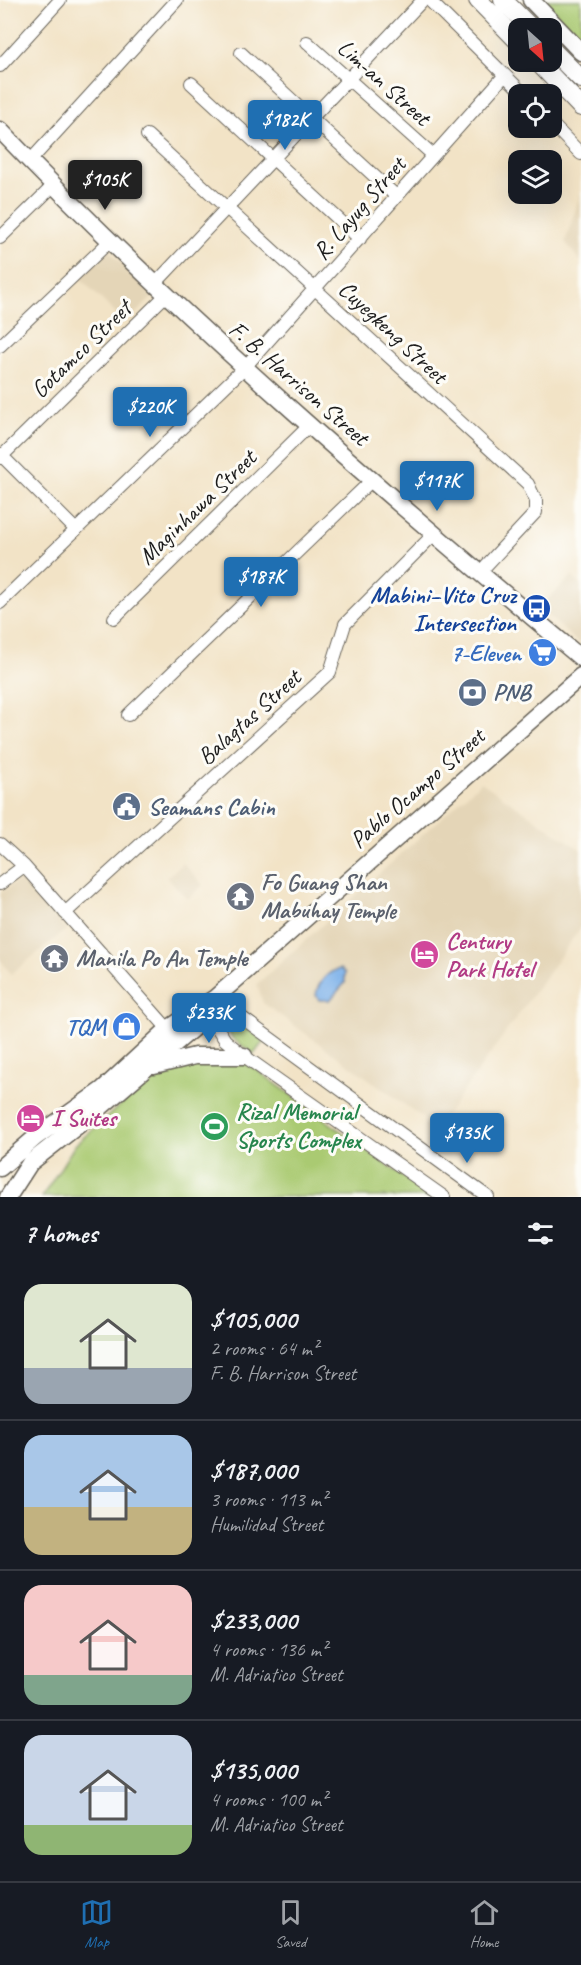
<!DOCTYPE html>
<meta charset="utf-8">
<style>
:root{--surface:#171b24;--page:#20242c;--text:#f1f3f6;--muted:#9ea1a6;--line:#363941;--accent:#1f6fb2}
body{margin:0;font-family:Caveat,sans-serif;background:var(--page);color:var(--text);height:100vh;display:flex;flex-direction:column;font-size:22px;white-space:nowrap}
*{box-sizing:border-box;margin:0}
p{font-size:20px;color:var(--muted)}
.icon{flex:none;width:33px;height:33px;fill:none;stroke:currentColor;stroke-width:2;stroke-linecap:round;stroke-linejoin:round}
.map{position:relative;height:1197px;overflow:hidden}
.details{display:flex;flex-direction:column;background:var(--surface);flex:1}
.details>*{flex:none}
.needle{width:39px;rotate:153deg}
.controls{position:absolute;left:508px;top:18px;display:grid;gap:12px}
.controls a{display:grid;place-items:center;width:54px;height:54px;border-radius:12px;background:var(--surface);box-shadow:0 6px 24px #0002;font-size:30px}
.price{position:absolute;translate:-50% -51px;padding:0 14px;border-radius:6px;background:var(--accent);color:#fff;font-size:20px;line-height:39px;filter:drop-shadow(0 2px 3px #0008)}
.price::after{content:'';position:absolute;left:50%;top:36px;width:18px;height:14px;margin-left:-9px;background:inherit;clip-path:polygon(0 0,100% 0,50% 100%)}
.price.active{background:#222;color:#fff}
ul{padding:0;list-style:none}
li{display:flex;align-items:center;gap:18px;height:150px;padding:0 24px}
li+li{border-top:2px solid var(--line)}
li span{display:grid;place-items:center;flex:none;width:168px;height:120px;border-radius:18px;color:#555}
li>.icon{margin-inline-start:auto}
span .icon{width:72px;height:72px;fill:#fffc;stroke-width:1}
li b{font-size:26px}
h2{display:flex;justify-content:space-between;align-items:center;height:72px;padding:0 24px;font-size:26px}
.tabs{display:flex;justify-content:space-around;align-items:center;height:84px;border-top:2px solid var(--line);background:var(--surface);font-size:16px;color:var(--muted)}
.tabs a{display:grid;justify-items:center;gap:3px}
.tabs .active{color:var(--accent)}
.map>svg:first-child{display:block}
.built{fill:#e4d5b7}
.green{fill:#aaca72;stroke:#637347;stroke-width:1.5}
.water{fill:#7cb0e9;stroke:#4c6682;stroke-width:1.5}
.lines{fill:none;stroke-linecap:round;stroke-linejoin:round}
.minor-casing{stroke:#676258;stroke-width:14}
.major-casing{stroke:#676258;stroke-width:19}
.highway-casing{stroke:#676258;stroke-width:20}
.minor{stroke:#fff;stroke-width:12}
.major{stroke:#fff;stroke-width:16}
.highway{stroke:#fff;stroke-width:18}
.labels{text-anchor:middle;stroke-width:6;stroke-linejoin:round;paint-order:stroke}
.street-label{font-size:24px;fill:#1c1c1c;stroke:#fdfcf7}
.transit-label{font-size:24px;font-weight:bold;fill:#164399;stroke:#fdfcf7;text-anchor:end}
.shop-label{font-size:24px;font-weight:bold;fill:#366cbe;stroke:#fdfcf7;text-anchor:end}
.service-label{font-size:24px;font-weight:bold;fill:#4e5e75;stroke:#fdfcf7;text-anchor:start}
.worship-label{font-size:24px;font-weight:bold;fill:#5b616d;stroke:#fdfcf7;text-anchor:start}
.hotel-label{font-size:24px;font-weight:bold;fill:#b23c85;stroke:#fdfcf7;text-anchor:start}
.leisure-label{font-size:24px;font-weight:bold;fill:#27864d;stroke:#fdfcf7;text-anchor:start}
</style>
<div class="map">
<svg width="581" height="1197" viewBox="0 0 581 1197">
<rect width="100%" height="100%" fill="#fdfcf7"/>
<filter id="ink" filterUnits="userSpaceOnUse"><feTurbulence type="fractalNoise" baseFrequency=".0167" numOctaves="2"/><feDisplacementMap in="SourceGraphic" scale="12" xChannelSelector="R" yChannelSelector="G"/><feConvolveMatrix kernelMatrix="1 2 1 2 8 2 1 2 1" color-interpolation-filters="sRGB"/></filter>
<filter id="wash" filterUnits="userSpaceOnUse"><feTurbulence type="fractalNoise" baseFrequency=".008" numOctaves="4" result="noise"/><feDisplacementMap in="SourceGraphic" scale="24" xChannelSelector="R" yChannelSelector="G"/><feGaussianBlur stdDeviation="1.35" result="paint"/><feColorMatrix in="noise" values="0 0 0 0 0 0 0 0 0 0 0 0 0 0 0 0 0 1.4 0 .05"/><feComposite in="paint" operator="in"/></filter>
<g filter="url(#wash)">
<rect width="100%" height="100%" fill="#f2e3c6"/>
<path class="built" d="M581,192V262L565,242Z
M105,246L153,297L125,323L76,274Z
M572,576L581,586V646L539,607Z
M481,782L581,850V927L437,1128L263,1003L257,984Z
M183,863L203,885L187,899L167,877Z
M22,878L67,929L11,974L0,959V893Z"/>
<path class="green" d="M543,0H581V39Z
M222,1011L264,1041L254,1054L233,1039L219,1018Z
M238,1060L254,1068L431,1197H42L75,1145L159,1071L182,1064Z"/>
<path class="water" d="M340,969L345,973V983L330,1000H319L316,995C318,983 327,971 340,969Z"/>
</g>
<g filter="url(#ink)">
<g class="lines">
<defs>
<path id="minor" d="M429,0L524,94
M307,42L433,155
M241,53L397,197
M0,66L60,0
M191,83L360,239
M552,124L581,154
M147,135L528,484L536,501V512L480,572
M30,161L177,0
M0,238L54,185
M154,285L423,0
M0,346L110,241
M0,454L76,530
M0,458L165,296
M0,603L244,368L505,75
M114,618L310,425
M128,715L373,479
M0,844L24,866L168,1029
M0,884L24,866
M65,913L330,672L345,624L435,533
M215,998L488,1197
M204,1007L225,1040L244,1056L444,1197"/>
<path id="major" d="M531,0L581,52
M0,130C181,319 380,490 581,658
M154,1066L195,1056H244
M0,1168L36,1137L102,1090L168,1029L215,998L581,676
M8,1197L30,1163L95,1112L198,1024L204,1007"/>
<path id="highway" d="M478,0L519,42
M503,0L531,28
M552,50L581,79
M538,62L581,107"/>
</defs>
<use href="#minor" class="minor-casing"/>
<use href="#major" class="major-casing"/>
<use href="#highway" class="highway-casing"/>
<use href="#minor" class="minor"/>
<use href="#major" class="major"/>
<use href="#highway" class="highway"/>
</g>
</g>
<defs>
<symbol id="bus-disc" viewBox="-11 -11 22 22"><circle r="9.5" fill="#1a4fb4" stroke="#fdfcf7"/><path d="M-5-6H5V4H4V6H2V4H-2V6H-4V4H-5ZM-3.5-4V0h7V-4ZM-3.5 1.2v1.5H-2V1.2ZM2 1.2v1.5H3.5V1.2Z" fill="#fff"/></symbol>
<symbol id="supermarket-disc" viewBox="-11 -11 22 22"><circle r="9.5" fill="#3f7fe0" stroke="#fdfcf7"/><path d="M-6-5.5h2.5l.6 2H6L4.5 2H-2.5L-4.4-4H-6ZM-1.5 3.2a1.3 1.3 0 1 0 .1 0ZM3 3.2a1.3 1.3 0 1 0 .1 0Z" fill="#fff"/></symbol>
<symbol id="bank-disc" viewBox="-11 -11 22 22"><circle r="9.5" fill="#5c6f8a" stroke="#fdfcf7"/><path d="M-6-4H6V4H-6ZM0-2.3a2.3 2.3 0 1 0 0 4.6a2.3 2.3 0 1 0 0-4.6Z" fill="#fff"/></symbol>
<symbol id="civic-disc" viewBox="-11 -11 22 22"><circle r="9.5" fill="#5c6f8a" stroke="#fdfcf7"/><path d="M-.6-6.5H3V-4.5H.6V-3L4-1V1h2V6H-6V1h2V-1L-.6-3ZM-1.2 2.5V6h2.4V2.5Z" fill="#fff"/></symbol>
<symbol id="temple-disc" viewBox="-11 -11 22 22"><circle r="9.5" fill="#6b7280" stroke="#fdfcf7"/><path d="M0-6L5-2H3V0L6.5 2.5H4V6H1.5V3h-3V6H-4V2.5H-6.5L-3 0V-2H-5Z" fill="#fff"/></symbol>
<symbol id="hotel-disc" viewBox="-11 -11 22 22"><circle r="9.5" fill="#d1479c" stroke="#fdfcf7"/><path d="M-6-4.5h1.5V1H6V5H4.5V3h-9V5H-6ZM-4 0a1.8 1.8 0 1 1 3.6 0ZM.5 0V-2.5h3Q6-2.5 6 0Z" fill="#fff"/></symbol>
<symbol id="shop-disc" viewBox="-11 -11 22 22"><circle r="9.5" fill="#3f7fe0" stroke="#fdfcf7"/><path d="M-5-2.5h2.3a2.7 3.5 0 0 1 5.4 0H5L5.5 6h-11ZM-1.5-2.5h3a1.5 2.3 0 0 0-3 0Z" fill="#fff"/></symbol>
<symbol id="stadium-disc" viewBox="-11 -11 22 22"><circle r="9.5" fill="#2e9e5b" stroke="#fdfcf7"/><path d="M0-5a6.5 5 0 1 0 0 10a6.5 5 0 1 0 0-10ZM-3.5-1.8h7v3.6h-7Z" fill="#fff"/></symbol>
</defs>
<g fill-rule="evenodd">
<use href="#bus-disc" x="520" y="592" width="33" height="33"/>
<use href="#supermarket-disc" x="526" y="636" width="33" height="33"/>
<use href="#bank-disc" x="456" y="676" width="33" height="33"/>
<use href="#civic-disc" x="110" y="790" width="33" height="33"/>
<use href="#temple-disc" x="224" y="880" width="33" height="33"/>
<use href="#hotel-disc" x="408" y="938" width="33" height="33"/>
<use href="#temple-disc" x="38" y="942" width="33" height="33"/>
<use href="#shop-disc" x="110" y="1010" width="33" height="33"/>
<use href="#hotel-disc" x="14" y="1102" width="33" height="33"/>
<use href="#stadium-disc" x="198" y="1110" width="33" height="33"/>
</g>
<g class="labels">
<g class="street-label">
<text transform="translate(384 82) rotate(42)" y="8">Lim-an Street</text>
<text transform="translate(359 208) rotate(-49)" y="8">R. Layug Street</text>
<text transform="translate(393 332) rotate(43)" y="8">Cuyegkeng Street</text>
<text transform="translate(81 349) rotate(-44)" y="8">Gotamco Street</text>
<text transform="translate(299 383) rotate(41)" y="8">F. B. Harrison Street</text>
<text transform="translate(197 507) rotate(-44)" y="8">Maginhawa Street</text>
<text transform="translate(249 717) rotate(-42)" y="8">Balagtas Street</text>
<text transform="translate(417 788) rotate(-41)" y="8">Pablo Ocampo Street</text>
</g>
<g class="transit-label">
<text x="516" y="603">Mabini–Vito Cruz<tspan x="516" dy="28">Intersection</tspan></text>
</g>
<g class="shop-label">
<text x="521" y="661">7-Eleven</text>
<text x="106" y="1035">TQM</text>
</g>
<g class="service-label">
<text x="493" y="700">PNB</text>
<text x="148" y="815">Seamans Cabin</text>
</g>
<g class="worship-label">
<text x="261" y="890">Fo Guang Shan<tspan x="261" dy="28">Mabuhay Temple</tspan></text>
<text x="76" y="966">Manila Po An Temple</text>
</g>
<g class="hotel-label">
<text x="446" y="949">Century<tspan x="446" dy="28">Park Hotel</tspan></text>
<text x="51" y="1126">I Suites</text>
</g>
<g class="leisure-label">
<text x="236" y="1120">Rizal Memorial<tspan x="236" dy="28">Sports Complex</tspan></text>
</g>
</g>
</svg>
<div class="controls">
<a><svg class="needle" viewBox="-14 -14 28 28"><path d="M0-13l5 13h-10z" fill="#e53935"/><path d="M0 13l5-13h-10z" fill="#9ea1a6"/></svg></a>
<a><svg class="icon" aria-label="locate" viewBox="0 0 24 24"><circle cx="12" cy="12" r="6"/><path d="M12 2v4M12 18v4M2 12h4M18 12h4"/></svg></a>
<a><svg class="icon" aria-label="layers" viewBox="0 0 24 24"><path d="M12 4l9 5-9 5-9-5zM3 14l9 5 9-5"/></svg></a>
</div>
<b class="price" style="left:285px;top:151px">$182K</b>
<b class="price active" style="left:105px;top:211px">$105K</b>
<b class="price" style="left:150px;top:438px">$220K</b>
<b class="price" style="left:437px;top:512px">$117K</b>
<b class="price" style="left:261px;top:608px">$187K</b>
<b class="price" style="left:209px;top:1044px">$233K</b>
<b class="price" style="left:467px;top:1164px">$135K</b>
</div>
<section class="details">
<h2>7 homes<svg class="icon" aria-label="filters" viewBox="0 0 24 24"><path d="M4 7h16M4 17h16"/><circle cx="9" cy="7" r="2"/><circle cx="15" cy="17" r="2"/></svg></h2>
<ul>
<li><span style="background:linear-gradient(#dfe7d0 70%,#9aa5b1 0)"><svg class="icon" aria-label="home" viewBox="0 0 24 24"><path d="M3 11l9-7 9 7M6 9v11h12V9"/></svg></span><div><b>$105,000</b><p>2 rooms · 64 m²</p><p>F. B. Harrison Street</p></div></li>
<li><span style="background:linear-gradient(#a9c7e8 60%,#c2b280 0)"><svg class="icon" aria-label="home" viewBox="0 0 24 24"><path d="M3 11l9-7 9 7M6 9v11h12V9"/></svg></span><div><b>$187,000</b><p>3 rooms · 113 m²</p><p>Humilidad Street</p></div></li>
<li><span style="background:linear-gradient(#f6c9c9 75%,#7fa58c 0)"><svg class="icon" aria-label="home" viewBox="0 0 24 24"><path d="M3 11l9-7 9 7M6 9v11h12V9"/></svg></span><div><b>$233,000</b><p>4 rooms · 136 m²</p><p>M. Adriatico Street</p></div></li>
<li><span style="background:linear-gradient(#c9d6e8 75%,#8fb573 0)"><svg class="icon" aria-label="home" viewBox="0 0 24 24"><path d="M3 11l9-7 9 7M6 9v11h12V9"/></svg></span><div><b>$135,000</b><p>4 rooms · 100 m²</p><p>M. Adriatico Street</p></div></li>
</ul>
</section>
<nav class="tabs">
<a class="active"><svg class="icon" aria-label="map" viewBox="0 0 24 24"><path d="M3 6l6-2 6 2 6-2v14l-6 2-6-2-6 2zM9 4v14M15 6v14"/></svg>Map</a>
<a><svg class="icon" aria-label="saved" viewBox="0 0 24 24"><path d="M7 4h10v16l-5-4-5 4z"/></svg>Saved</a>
<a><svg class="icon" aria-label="home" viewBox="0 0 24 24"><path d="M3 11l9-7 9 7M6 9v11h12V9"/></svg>Home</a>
</nav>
